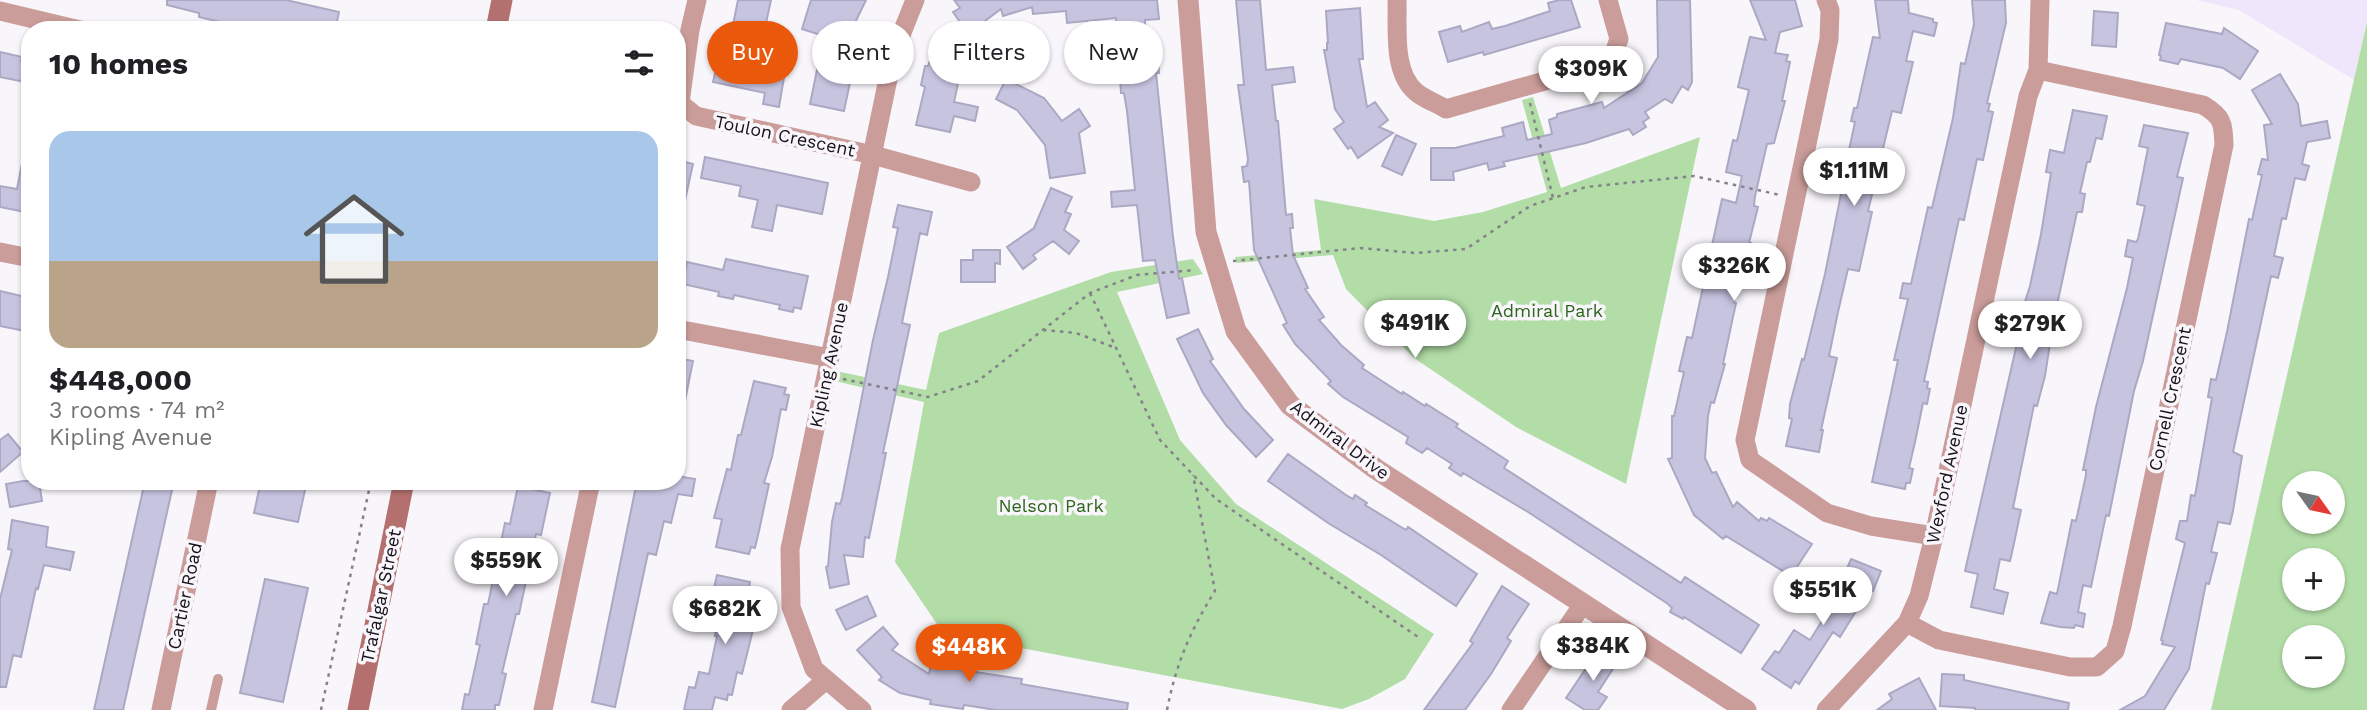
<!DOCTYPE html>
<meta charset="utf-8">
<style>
:root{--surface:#fff;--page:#f6f6f6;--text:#202124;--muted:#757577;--line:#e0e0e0;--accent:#ea580c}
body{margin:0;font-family:"Work Sans",sans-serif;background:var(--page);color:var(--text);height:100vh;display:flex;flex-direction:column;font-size:26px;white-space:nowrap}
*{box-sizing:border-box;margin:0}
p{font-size:23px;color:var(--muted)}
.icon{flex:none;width:38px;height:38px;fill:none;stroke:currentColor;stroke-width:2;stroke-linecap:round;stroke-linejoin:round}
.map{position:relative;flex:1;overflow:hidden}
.drawer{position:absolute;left:21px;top:21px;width:665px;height:469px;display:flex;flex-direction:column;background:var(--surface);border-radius:28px;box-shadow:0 2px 5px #0004}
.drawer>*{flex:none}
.banner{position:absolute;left:707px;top:21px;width:665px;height:63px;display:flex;gap:14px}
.needle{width:46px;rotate:123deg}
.buttons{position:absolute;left:2282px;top:471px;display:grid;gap:14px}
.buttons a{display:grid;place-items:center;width:63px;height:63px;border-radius:50%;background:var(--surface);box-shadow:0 2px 5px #0004;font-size:35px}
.price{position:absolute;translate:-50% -60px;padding:0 16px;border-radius:24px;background:#fff;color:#222;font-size:23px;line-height:46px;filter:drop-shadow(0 2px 4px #0008)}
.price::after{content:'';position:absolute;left:50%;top:42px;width:21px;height:16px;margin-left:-10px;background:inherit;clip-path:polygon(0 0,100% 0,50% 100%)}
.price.current{background:var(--accent);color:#fff}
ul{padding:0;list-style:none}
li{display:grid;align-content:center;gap:14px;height:371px;padding:0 28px}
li+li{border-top:2px solid var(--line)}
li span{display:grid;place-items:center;height:217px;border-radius:21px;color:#555}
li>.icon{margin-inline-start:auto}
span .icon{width:126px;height:126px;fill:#fffc;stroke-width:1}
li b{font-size:30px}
h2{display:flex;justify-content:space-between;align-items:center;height:84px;padding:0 28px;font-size:30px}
.chip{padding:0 24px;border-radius:32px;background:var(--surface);box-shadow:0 2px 5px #0004;font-size:24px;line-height:63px}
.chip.current{background:var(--accent);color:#fff}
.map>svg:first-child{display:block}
.built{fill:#f0e6fb}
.green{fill:#b2dda7;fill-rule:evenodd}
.building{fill:#c7c4e0;stroke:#aba8c3;stroke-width:2}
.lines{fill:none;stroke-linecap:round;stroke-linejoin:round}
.path{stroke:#868289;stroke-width:2.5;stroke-dasharray:3.5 5;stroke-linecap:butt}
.service{stroke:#cb9d9a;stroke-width:10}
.minor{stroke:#cb9d9a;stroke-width:19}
.tertiary{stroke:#cb9d9a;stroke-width:21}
.secondary{stroke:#b3706e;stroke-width:21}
.labels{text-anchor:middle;stroke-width:7;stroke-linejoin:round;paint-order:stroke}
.street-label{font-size:18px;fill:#16111a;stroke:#f9f6fb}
.park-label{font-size:18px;fill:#2b661a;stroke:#f9f6fb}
</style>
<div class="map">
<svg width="2367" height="710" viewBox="0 0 2367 710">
<rect width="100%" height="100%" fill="#f9f6fb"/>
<path class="built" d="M2196,0H2367V21L2354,80L2239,10Z"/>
<path class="green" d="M2367,22V710H2211ZM2333,483V522H2294V483ZM2294,560H2333V598H2294ZM2294,637H2333V676H2294Z
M1533,97L1561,188L1700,137L1626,484L1516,427L1414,358L1346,289L1333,255L1237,263L1235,257L1321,250L1314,199L1434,221L1483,212L1547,192L1522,100Z
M1193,259L1203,274L1117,292L1180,440L1236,504L1434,634L1405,679L1369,699L1342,709L943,633L895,562L924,402L835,381L836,371L926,390L939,333L1111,272Z"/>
<path class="building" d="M167,0H286L339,12L335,30H240L241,27L199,17V13L167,5Z
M738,0H771L763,37L790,42L779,107L763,104L765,93L713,82L724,34L731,35Z
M811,0H866L853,27L859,28L852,59H855L844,111L810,104L824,36L802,29Z
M954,0H1157L1159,19L1145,20L1146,51L1153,50V58H1158L1159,73H1156L1173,237L1179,279L1182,278L1189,313L1167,318L1155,260L1143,261L1137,205L1112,207L1111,192L1135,190L1127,111L1124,93H1121L1116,18L1067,23L1066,11L1033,14L1032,7L1003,16L1001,9L977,27L972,39L953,12L960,8Z
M1236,0H1260L1266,70L1293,67L1295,82L1272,85L1276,121H1278L1286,215L1292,214L1293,228H1290L1293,255L1308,288L1305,289L1324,317L1319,320L1341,345L1364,365L1362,368L1402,394L1403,392L1425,406L1426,404L1458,424L1456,427L1508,461L1504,468L1681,583L1685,577L1759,625L1741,653L1684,617L1683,619L1670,612L1672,608L1668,604L1528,512L1463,473L1461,476L1449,468L1452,464L1427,448L1422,453L1406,443L1408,437L1343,397L1328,384L1331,381L1295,344L1283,325L1287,323L1254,250L1249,181L1244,182L1242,167L1247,166L1248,159L1238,85H1244Z
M1559,0H1571L1580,27L1484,55L1483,52L1448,62L1439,32L1460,26L1462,32L1489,22L1492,29L1505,26L1550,11L1548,3Z
M1657,0H1690L1692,82L1688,90L1682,86L1672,103L1665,99L1645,112L1649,118L1643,122L1646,127L1633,135L1629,129L1586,143L1503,162L1505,166L1489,170L1487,163L1453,172L1454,180H1431V148H1455L1504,136L1502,128L1523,122L1527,140L1552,134L1549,120L1557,117V114L1602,102L1604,108L1642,83L1658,57Z
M1750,0H1795L1802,26L1780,32L1775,53L1788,55L1786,61L1790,62L1782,101H1785L1774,143L1767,144L1755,196L1754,206L1758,207L1749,243H1751L1748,258L1744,257L1734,303H1736L1723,364H1725L1714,403L1711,402L1708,416L1705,458L1712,473L1716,472L1733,507L1737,502L1759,521L1761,518L1767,521L1769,518L1812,544L1791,576L1726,536L1723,539L1694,515L1668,459L1672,458V416H1674L1684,372L1679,371L1687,337L1692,338L1722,199L1736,203L1742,176L1726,172L1733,140L1737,141L1749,90L1738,87L1750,37L1766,40Z
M1875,0H1908L1909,13L1933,19V22L1937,23L1934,36L1913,31L1906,61L1913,62L1910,75L1901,113L1892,111L1868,211L1872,212L1859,271L1848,269L1838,312L1829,356L1837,358L1821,430H1823L1819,452L1786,446L1792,419L1789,418L1790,404L1802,359L1804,360L1825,274L1842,189L1836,187L1840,173L1843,174L1848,155L1855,122L1851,121L1854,108H1857L1873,37L1880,38Z
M1972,0H2005L2006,23L1987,103L1990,104L1988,111L1993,112L1986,146L1983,160L1977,159L1964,220L1959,219L1924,381L1928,382L1927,388L1930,389L1927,404L1923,403L1915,442L1909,468L1913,469L1910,483H1906L1905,489L1872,482L1898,360H1894L1908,299L1900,298L1903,283L1911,284L1928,207L1932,208L1953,118L1961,63L1965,64L1974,24Z
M1360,8L1363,59H1359L1367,107L1375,102L1388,120L1379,127L1393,133L1358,158L1351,147L1348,149L1334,129L1344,122L1335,109L1324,50H1327V43H1328L1326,11Z
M2094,11L2118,13L2116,47L2092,45Z
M2166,23L2222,34L2224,28L2258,51L2240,79L2223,68L2181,59L2178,64L2160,60L2161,56L2159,55Z
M941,29L972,41L965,58L994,69L990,81L961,70L954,102L978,107L975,121L954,116L950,132L916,125L925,87L921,85L925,66H928Z
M0,52L22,57L21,61L30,63V83L0,77Z
M2280,74L2298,104L2301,126L2327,121L2330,138L2307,142L2302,164L2309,166L2305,180L2295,178L2286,219L2282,218L2274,256L2283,258L2278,278L2271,276L2233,452L2242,456L2233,511L2230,524L2218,522L2211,552L2217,553L2209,584L2206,583L2189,669L2164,710H2120L2145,696L2175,647L2162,644L2163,641L2161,640L2185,543L2176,539L2180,521H2187L2191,495L2195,496L2212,398L2208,397L2211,379L2216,380L2227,332L2249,219L2252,220L2262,175L2258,174L2262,159L2268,160L2264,125L2272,124L2252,90Z
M1006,79L1044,98L1062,121L1079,109L1090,126L1079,133L1085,173L1050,178L1045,145L1017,110L996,99Z
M2073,110L2107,116L2102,139L2096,138L2090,162H2087L2080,193L2085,194L2082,212H2077L2053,324L2045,376L2037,406L2034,405L2013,508L2021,510L2013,548L2010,561L2000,559L1994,589L2008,593L2003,614L1971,607L1978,574L1965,571L2018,339L2020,328L2017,327L2030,286L2041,234L2051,173L2046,172L2050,150L2064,153Z
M2144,125L2188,133L2177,177L2183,178L2143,361L2134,391L2109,516L2106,515L2091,587L2083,585L2078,612L2085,614L2083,627L2075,625L2074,628L2060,627L2041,623L2050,592L2057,594L2072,520L2076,521L2086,475V470H2083L2096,407L2127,288L2133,258L2125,256L2128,240L2136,242L2138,239L2145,206L2137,204L2148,148L2139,146Z
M1396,135L1416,144L1402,175L1382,166Z
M705,157L828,183L822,214L777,205L772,231L752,227L758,200L739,196L741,186L701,178Z
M23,158L30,159V213L0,207V186L17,189Z
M677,160L693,164L683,209L677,208Z
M1051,188L1072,197L1065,212L1071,214L1064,230L1079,241L1069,254L1053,241L1033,255L1036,259L1023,269L1007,247L1034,228Z
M898,205L932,212L927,235L920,233L902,323L910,325L883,453H886L869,538L865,537L863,557L844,555L849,584L830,588L826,567L828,566L832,522L836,503L840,504L842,498L873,340L888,277L898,228L893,227Z
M973,250H1000V264L995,263V282H961V260H973Z
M726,259L808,276L801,309L794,307L793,312L779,309L780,305L734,295L733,299L718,296L719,292L683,284L687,262L723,270Z
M0,291L30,298V332L0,326Z
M1198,329L1213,359L1210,361L1244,409L1273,440L1256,457L1226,425L1203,393L1177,339Z
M677,358L693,361L683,410L677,409Z
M754,381L786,388L784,394L789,395L786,410L781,409L772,457L764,483L769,484L759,531L755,548L751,547L749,554L716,547L722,519L714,518L727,469L731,470L738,435H741Z
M8,434L23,452L0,472V440Z
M1288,454L1346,495L1353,499L1355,495L1367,503L1365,505L1406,530L1408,527L1477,574L1456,606L1381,555L1328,523L1268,481Z
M677,476L695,479L692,496L678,494L671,523L664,521L656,555L648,553L615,707L592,702L637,481H677Z
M23,481H39L42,501L10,507L6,484Z
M145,481H174L123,710H94Z
M261,481H307L298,522L254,513Z
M518,486L550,493L541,535L536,534L519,614H516L502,673L506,674L499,705H495V710H462L465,694L469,695L480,645L476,644L484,604H488L505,523L510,524Z
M12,520L48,527L46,547L74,552L70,570L44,565L38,589L36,588L21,657L13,655L6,687H0V599L12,550L8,549Z
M1851,559L1881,571L1873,591L1869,590L1840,637L1833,632L1799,684L1795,681L1791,688L1762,669L1775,651L1779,653L1794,630L1810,640L1848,580L1843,578Z
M717,575L750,582L743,616L752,617V620H755L751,638L742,674L737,672L732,695L728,694L727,700L715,697L712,710H684L689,687L695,688L699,672L709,674L717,636H715L721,599L712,597Z
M265,579L308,588L283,702L240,693Z
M1502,586L1529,604L1507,638L1511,641L1491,674L1465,710H1424L1473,643L1470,641Z
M867,596L876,616L846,630L836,610Z
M883,627L898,644L892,650L929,674L932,658L950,662L949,668L1022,679L1021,684L1128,703L1127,710H996L964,705L963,709L930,704L931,700L900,693L879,680L882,677L857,650Z
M1599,649L1618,661L1598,692L1607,697L1598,710H1585L1566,698Z
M1942,674L1964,675V680L2069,703L2068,710H1975V708L1940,706Z
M1919,678L1936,710H1877L1892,699L1889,694Z"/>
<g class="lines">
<path class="path" d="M1530,103L1553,198
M1233,261L1360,248L1415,253L1466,249L1530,206L1586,187L1694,176L1780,195
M1090,293L1160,440L1216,499L1418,637
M1043,330L1076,333L1116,348
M843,379L928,397L978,381L1090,293L1137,275L1195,270
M321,710L371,481
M1167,710C1176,664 1190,631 1215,591L1193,475"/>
<path class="service" d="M211,710L218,679"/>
<path class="minor" d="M697,0L690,30L680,103L696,116L873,155L971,182
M1397,0C1398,28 1392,72 1416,92C1424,99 1436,103 1446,109L1583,70L1614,53L1619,39L1608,0
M1826,0L1830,10L1829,39L1745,440L1750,460L1827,513L1871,526L1934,536
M0,11L80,30
M0,252L30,258
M677,329L830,358
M1907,623L1939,640L2070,667H2097L2115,651L2122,626L2224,145C2223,123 2223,117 2203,105L2038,70
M161,710L209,481
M543,710L591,481
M791,710L826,680
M862,710L814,669L791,607L790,549L893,55L915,0
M1511,710L1583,604
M1826,710L1907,623L1919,596L1934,536L2028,96L2038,70L2040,0"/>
<path class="tertiary" d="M1188,0L1206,232L1236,331L1290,405L1376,469L1746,710"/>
<path class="secondary" d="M496,30L502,0
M358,710L404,481"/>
</g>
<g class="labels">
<g class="street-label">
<text transform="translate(785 136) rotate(12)" y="6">Toulon Crescent</text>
<text transform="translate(829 365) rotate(-78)" y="6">Kipling Avenue</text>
<text transform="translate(2170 399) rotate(-78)" y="6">Cornell Crescent</text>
<text transform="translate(1340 440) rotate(37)" y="6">Admiral Drive</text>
<text transform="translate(1947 474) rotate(-78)" y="6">Wexford Avenue</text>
<text transform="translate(185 596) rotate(-78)" y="6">Cartier Road</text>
<text transform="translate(381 596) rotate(-78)" y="6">Trafalgar Street</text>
</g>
<g class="park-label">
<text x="1547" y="317">Admiral Park</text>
<text x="1051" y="512">Nelson Park</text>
</g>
</g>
</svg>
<div class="buttons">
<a><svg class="needle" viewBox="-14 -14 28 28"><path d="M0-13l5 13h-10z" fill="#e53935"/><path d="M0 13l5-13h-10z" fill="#757577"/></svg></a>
<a>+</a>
<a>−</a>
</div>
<b class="price" style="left:1591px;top:106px">$309K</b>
<b class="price" style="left:1854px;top:208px">$1.11M</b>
<b class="price" style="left:1734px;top:303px">$326K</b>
<b class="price" style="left:1415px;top:360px">$491K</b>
<b class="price" style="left:2030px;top:361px">$279K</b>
<b class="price" style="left:506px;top:598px">$559K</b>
<b class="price" style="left:1823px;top:627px">$551K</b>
<b class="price" style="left:725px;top:646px">$682K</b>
<b class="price" style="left:1593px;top:683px">$384K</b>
<b class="price current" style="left:969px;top:684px">$448K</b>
<div class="banner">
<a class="chip current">Buy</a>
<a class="chip">Rent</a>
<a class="chip">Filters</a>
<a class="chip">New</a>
</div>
<section class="drawer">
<h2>10 homes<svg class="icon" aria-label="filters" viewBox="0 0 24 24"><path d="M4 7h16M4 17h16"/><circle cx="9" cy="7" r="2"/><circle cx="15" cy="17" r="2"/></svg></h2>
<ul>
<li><span style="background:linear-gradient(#a9c7e8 60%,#b9a48a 0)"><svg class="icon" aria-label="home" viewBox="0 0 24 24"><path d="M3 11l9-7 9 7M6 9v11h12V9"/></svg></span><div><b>$448,000</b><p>3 rooms · 74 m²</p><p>Kipling Avenue</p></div></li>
</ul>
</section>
</div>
